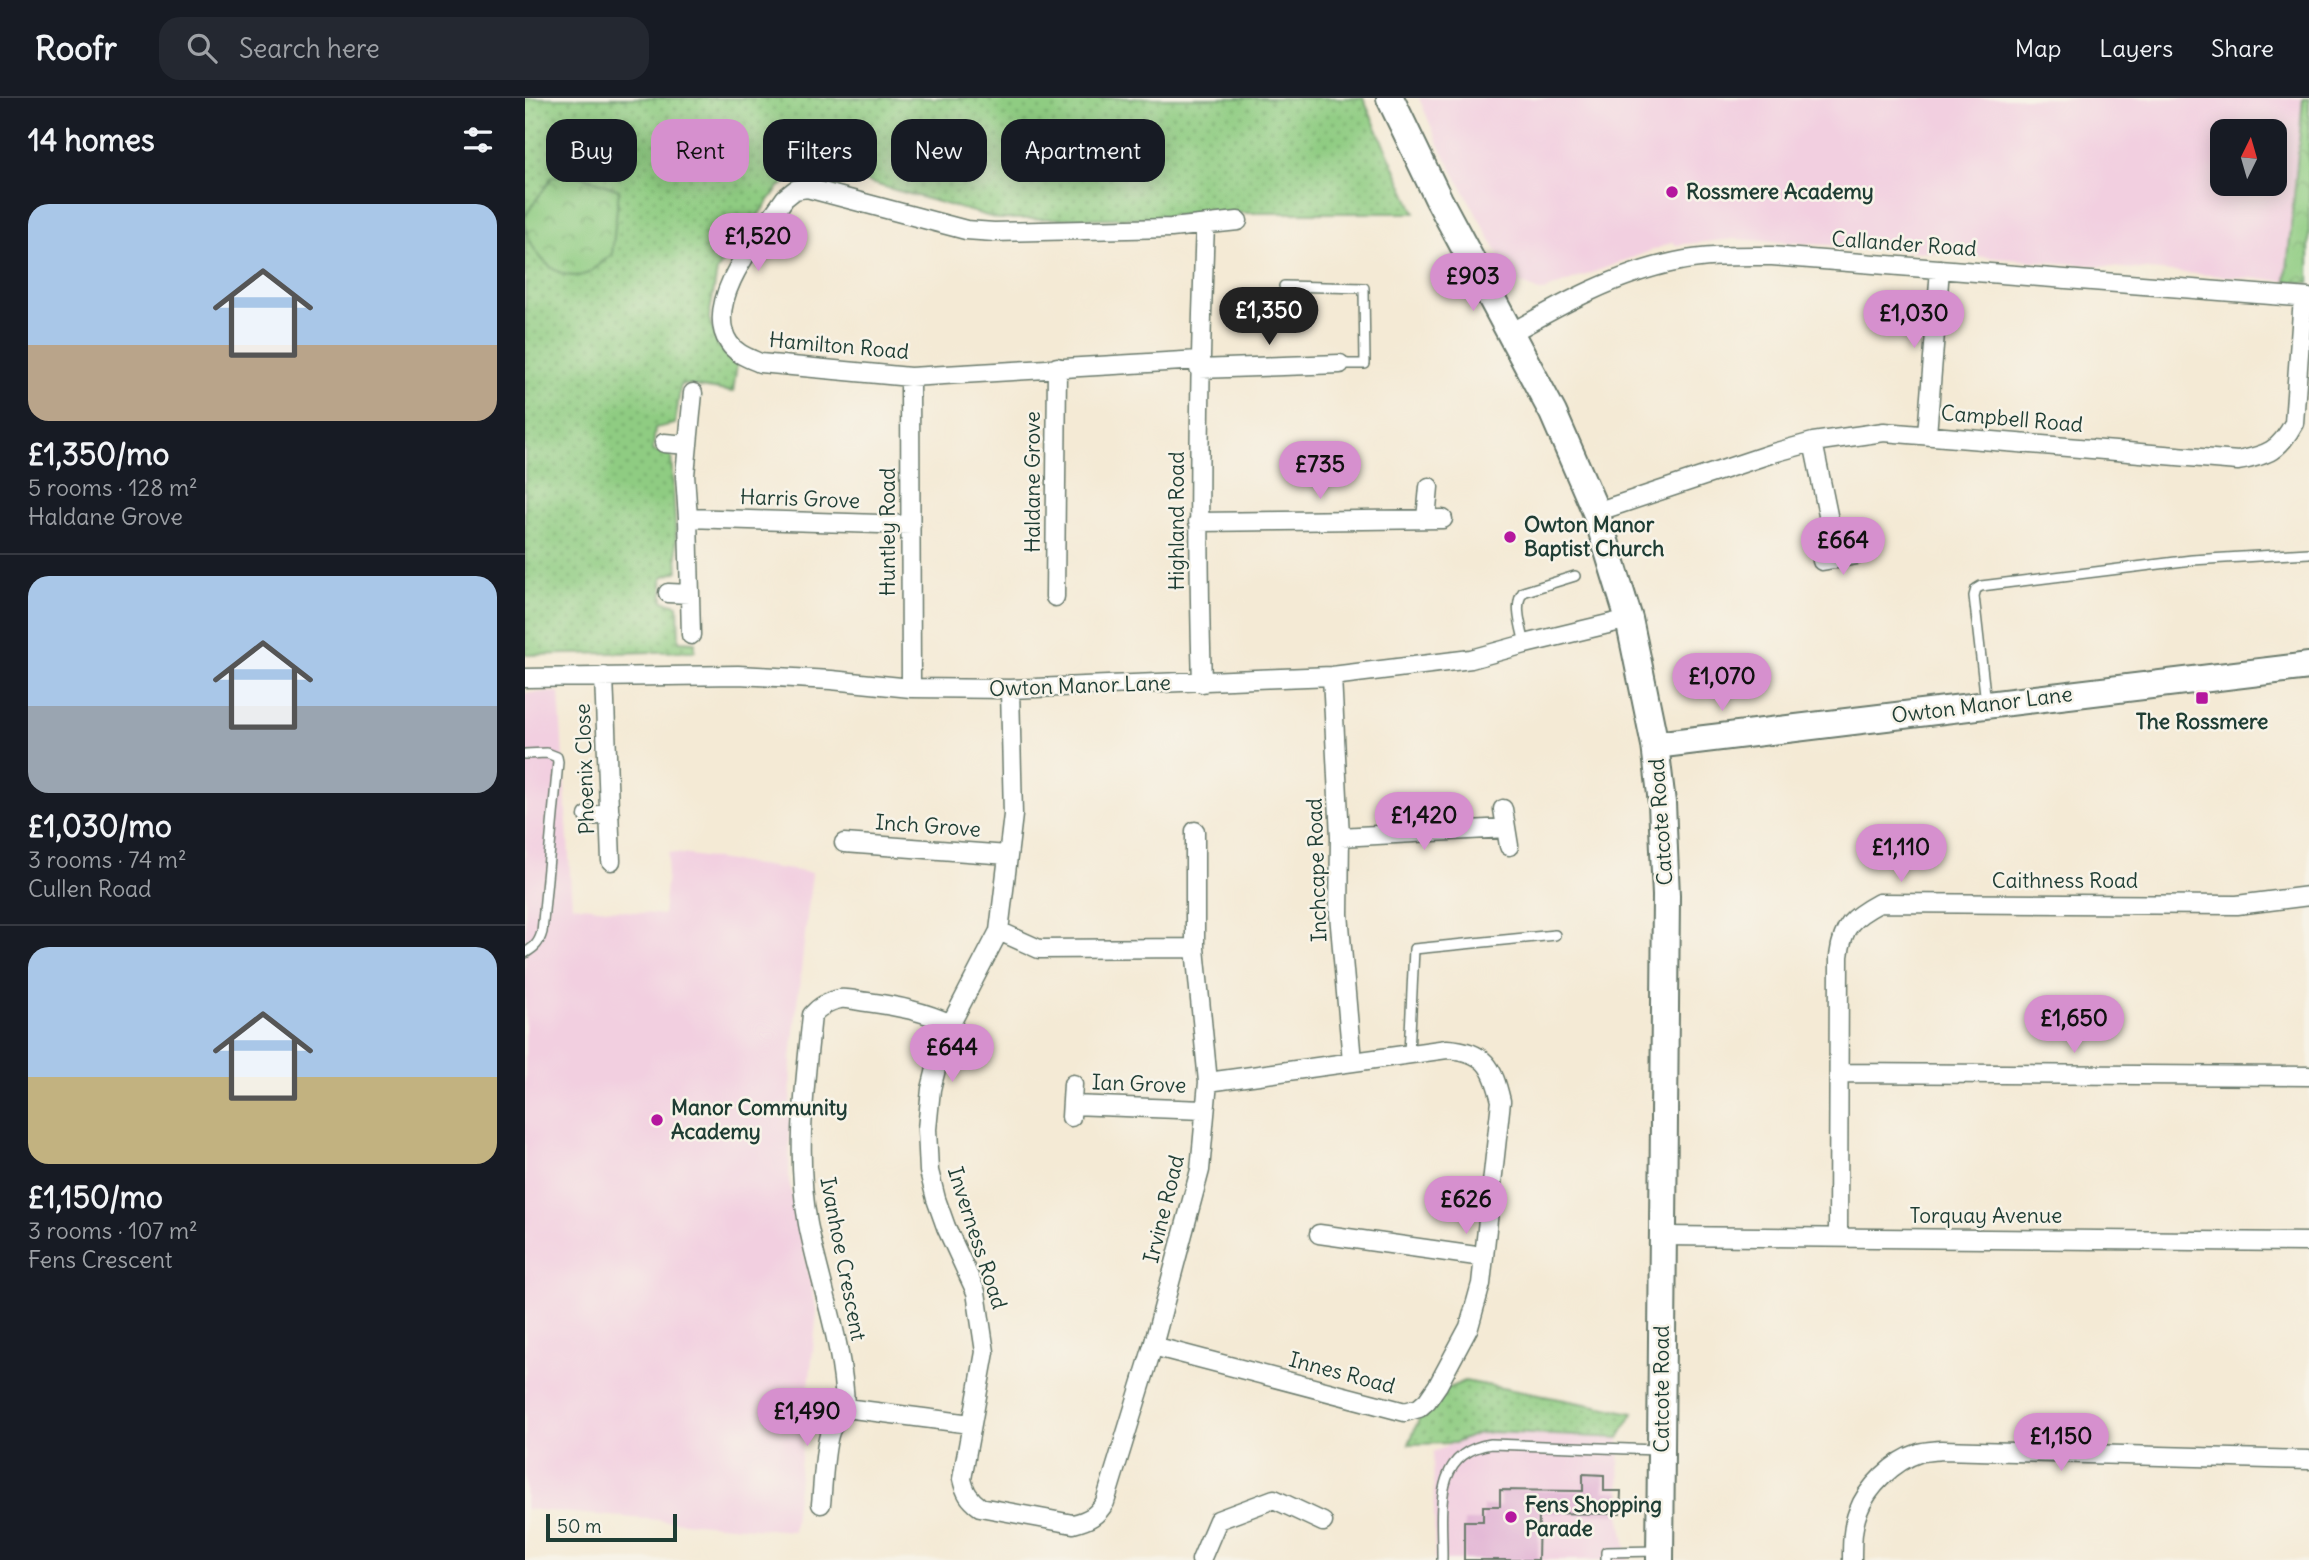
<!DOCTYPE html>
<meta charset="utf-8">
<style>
:root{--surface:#171b24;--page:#242831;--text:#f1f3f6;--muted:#9ea1a6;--line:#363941;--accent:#d690ce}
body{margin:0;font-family:Delius,sans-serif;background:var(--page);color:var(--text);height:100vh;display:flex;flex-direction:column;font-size:26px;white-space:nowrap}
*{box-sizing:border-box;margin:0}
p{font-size:23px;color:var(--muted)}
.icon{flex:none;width:38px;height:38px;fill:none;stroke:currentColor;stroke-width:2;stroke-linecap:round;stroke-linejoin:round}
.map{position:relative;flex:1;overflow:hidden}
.drawer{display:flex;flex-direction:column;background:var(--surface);width:525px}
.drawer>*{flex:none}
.banner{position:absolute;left:21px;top:21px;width:665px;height:63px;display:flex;gap:14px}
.needle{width:46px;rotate:5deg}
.buttons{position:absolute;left:1685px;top:21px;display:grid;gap:14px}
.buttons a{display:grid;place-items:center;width:77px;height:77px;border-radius:14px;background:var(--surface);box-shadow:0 4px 18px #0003;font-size:35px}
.scale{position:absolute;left:21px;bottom:18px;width:131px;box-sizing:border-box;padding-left:7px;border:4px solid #1f3d34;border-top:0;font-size:19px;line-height:24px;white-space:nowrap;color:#1f3d34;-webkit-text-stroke:5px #f7f3e8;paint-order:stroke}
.price{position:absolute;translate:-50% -60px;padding:0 16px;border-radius:24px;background:var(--accent);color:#111;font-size:23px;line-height:46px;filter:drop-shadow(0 2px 4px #0008)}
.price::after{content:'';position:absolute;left:50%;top:42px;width:21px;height:16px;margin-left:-10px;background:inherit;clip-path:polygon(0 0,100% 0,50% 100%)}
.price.active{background:#222;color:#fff}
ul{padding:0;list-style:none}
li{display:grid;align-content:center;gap:14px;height:371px;padding:0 28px}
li+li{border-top:2px solid var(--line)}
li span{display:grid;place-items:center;height:217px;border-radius:21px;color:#555}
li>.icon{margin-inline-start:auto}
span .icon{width:126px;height:126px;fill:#fffc;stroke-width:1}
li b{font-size:30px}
h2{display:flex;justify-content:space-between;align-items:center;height:84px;padding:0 28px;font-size:30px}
.chip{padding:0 24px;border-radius:21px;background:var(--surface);box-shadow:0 4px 18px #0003;font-size:24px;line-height:63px}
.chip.active{background:var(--accent);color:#111}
header{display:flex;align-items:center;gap:42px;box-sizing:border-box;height:98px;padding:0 35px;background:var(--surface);border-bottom:2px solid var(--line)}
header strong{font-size:33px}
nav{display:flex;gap:38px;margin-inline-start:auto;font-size:24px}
.search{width:490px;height:63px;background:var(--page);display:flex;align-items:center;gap:18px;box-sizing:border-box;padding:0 24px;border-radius:21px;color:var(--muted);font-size:26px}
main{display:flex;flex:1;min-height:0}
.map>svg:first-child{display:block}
.built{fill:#f2cfe0;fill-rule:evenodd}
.grass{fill:url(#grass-dots);stroke:#57845b;stroke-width:2}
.park{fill:url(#park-crowns);stroke:#57845b;stroke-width:2}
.building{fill:#e0aed3}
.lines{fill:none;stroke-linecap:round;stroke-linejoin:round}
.lane-casing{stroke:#6a7a6c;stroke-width:12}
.street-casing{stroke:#6a7a6c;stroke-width:21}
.secondary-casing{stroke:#6a7a6c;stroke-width:30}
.lane{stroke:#fff;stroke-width:9}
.street{stroke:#fff;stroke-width:18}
.secondary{stroke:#fff;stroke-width:26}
.poi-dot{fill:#b5179e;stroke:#f7f3e8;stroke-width:2.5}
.labels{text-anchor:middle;stroke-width:5;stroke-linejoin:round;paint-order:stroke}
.poi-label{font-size:21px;font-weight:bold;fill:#1f3d34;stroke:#f7f3e8;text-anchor:start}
.street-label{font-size:21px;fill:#1f3d34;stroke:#f7f3e8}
</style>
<header>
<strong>Roofr</strong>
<div class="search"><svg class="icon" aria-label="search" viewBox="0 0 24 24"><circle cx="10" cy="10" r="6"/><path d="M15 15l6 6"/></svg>Search here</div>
<nav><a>Map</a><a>Layers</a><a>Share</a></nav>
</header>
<main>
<section class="drawer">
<h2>14 homes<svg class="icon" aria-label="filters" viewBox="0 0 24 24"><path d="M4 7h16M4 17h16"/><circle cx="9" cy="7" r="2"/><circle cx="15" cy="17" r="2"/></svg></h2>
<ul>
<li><span style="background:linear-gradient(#a9c7e8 65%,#b9a48a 0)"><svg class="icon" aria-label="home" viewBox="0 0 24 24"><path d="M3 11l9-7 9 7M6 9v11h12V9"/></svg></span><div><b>£1,350/mo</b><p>5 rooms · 128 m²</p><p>Haldane Grove</p></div></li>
<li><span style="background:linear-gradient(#a9c7e8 60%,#9aa5b1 0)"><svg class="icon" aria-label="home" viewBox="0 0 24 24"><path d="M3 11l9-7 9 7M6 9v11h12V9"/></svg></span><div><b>£1,030/mo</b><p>3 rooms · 74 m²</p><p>Cullen Road</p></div></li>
<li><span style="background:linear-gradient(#a9c7e8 60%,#c2b280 0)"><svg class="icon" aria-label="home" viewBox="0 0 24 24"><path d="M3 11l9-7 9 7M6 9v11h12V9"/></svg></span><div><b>£1,150/mo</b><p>3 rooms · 107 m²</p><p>Fens Crescent</p></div></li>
</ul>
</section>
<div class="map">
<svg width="1784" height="1462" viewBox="0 0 1784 1462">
<defs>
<pattern id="grass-dots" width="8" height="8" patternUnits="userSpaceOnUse" patternTransform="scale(1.75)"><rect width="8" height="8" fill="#8fcc82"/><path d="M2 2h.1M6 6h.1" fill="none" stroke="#74a76b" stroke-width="1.8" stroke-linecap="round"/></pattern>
<pattern id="park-crowns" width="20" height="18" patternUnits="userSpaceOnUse" patternTransform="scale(1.75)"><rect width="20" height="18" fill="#8fcc82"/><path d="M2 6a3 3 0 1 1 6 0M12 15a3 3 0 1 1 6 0" fill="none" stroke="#74a76b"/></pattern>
</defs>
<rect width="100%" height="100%" fill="#f7f3e8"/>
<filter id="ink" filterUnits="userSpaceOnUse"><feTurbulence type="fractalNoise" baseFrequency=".0143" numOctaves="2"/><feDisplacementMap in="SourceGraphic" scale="14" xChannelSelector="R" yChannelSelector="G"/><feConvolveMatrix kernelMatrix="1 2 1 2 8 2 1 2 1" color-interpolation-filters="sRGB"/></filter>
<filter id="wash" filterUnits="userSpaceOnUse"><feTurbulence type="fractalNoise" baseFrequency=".00686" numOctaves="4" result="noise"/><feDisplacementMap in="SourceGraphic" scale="28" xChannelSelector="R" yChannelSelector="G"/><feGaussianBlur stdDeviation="1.57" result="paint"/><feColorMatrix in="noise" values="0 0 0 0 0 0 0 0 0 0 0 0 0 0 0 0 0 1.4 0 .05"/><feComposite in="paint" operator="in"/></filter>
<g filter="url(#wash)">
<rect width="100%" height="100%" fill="#f4ead5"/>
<path class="built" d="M894,0H1778L1761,183L1348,150L1209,141L1150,147L1149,144L1016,194L987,182L914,47ZM1698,33H1750V86H1698Z
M34,594L47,807L138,817L144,754L287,775L266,960L264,1083L292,1215L268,1433L0,1411V595Z
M966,1334L1094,1340L1095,1416L1103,1462H910L908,1354L951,1336Z"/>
<path class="grass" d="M0,0H838L890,115H674L627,120L473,121L335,82L312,88L275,76L254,89L192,173L184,220L193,247L212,266L208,294L156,286L150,326L130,330L128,353L146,356L153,473L137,479L138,503L153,507L154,543L170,544V553L0,557Z
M940,1283L1108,1315L1094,1340L966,1334L951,1336L930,1345L884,1346L895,1318L918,1292Z"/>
<path class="park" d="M1778,0H1784V185L1761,183Z
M45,74L94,92L87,156C80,162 70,172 61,176C32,187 0,151 0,120C5,108 20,91 27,79Z"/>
<g id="blocks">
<path class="building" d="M1058,1376L1079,1377V1393H1096L1095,1416L1014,1415L1013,1462H939V1423H958V1408H975V1392L1058,1393Z"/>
</g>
</g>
<g filter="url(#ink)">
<use href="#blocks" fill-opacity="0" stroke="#6a7a6c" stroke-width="2"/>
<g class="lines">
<defs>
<path id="lane" d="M759,188L839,190L840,266H815
M1000,546C997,531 988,507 998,494L1050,478
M1461,605L1449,498L1451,491L1456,488L1667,462L1784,455
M0,656L22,655L32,659L33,664L17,834C14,845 10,849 0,855
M884,956L889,851L1030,837
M917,1462C918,1417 905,1355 966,1346L1132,1352
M1081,1462V1454L1133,1453"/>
<path id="street" d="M986,235C1037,206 1091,176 1150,164C1182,157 1214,158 1247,158L1784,200
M675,262L385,279L235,265C224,260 211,256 204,245C176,204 237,134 260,100L270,92L282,90L441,132L469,134L646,130L713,123
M674,271L815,266
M385,279L386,590
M1402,337L1415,171
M1288,344L1312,461
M139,345L163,347
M1071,414L1248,355L1288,344L1359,334L1713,363C1743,357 1754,353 1769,325L1778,200
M163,420L386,427
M901,421L904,389
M673,424L918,421
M1297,463L1332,457
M143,495L165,496
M530,499L532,269
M166,537L163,420L160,377L168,295
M79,578L86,763
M807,578L815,739L814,816L827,963
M0,580L213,577L306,582L386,590L485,591L807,578L946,561L1000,546L1104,521
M677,585C672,432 674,280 680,127
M978,711L984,748
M63,718L85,716
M815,739L981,730
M319,745L483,757
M474,833L514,851L670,850L683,984L675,1072L628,1248L580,1404C572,1418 564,1422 548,1426L455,1409C444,1401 440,1394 437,1381L460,1254L451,1194L421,1129L411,1101L404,1073L402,1031L406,991L419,939L474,833L488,717L485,591
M670,850V733
M426,926C398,913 372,908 342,904C333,903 323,900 315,901C303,903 294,909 287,917C280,987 270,1056 283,1126C295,1187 319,1248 320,1310L446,1326
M1315,975L1784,978
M547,1007L679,1012
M546,1019L548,986
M794,1136L958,1159
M1137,1138L1784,1144
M1313,1140L1314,858C1318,827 1328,819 1354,805L1712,807L1784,798
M628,1248L880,1314L894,1310L902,1303L913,1287L944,1229L956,1186L976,1003C968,969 960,953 922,951L683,984
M296,1406C298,1389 299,1340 308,1328C312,1321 317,1318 320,1310
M676,1462L693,1422L749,1401L798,1424
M1327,1462C1327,1446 1327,1429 1333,1414C1342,1389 1369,1363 1394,1355C1401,1353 1409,1353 1416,1352L1784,1362"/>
<path id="secondary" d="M865,0L914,102L1028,315L1071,414L1104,521L1130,647L1137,705L1141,798L1135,1462
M1130,647L1784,568"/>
</defs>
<use href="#lane" class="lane-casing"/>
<use href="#street" class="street-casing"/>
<use href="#secondary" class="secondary-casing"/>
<use href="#lane" class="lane"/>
<use href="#street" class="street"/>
<use href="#secondary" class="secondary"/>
</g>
</g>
<g class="poi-dot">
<circle cx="1147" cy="94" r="7"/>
<circle cx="985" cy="439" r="7"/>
<rect x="1670" y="593" width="14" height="14" rx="3.5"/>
<circle cx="132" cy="1022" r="7"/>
<circle cx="986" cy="1419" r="7"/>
</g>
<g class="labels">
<g class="poi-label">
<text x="1161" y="101">Rossmere Academy</text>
<text x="999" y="434">Owton Manor<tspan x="999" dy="24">Baptist Church</tspan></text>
<text x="1677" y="631" text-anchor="middle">The Rossmere</text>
<text x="146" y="1017">Manor Community<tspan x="146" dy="24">Academy</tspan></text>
<text x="1000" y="1414">Fens Shopping<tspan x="1000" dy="24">Parade</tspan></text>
</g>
<g class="street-label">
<text transform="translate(1379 146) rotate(4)" y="7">Callander Road</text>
<text transform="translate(314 248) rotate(5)" y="7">Hamilton Road</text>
<text transform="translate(1487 321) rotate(5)" y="7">Campbell Road</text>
<text transform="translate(508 384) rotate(-90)" y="7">Haldane Grove</text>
<text transform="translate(275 401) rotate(2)" y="7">Harris Grove</text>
<text transform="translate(652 423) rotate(-90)" y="7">Highland Road</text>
<text transform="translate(363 434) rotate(-90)" y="7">Huntley Road</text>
<text transform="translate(555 588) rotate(-2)" y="7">Owton Manor Lane</text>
<text transform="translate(1457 607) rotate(-7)" y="7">Owton Manor Lane</text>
<text transform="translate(60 671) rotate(-92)" y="7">Phoenix Close</text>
<text transform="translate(1136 724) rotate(-94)" y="7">Catcote Road</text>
<text transform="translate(403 728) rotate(4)" y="7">Inch Grove</text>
<text transform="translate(792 772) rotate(-92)" y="7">Inchcape Road</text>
<text x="1540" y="790">Caithness Road</text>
<text transform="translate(614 986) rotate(2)" y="7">Ian Grove</text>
<text transform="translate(639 1111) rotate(-76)" y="7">Irvine Road</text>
<text x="1461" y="1125">Torquay Avenue</text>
<text transform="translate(452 1140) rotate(72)" y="7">Inverness Road</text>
<text transform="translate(318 1161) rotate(79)" y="7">Ivanhoe Crescent</text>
<text transform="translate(817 1275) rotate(15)" y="7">Innes Road</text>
<text transform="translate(1137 1291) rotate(-90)" y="7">Catcote Road</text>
</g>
</g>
</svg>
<div class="buttons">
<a><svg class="needle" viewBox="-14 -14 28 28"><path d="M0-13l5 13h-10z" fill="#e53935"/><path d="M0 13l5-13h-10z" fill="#9ea1a6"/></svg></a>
</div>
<div class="scale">50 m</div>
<b class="price" style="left:233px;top:175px">£1,520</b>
<b class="price" style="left:948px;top:215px">£903</b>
<b class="price active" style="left:744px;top:249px">£1,350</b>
<b class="price" style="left:1389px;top:252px">£1,030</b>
<b class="price" style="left:795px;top:403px">£735</b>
<b class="price" style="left:1318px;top:479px">£664</b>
<b class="price" style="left:1197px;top:615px">£1,070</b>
<b class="price" style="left:899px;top:754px">£1,420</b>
<b class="price" style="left:1376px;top:786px">£1,110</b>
<b class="price" style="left:1549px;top:957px">£1,650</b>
<b class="price" style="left:427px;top:986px">£644</b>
<b class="price" style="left:941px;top:1138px">£626</b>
<b class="price" style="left:282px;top:1350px">£1,490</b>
<b class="price" style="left:1536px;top:1375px">£1,150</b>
<div class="banner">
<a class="chip">Buy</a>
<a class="chip active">Rent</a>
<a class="chip">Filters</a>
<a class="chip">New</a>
<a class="chip">Apartment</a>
</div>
</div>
</main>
